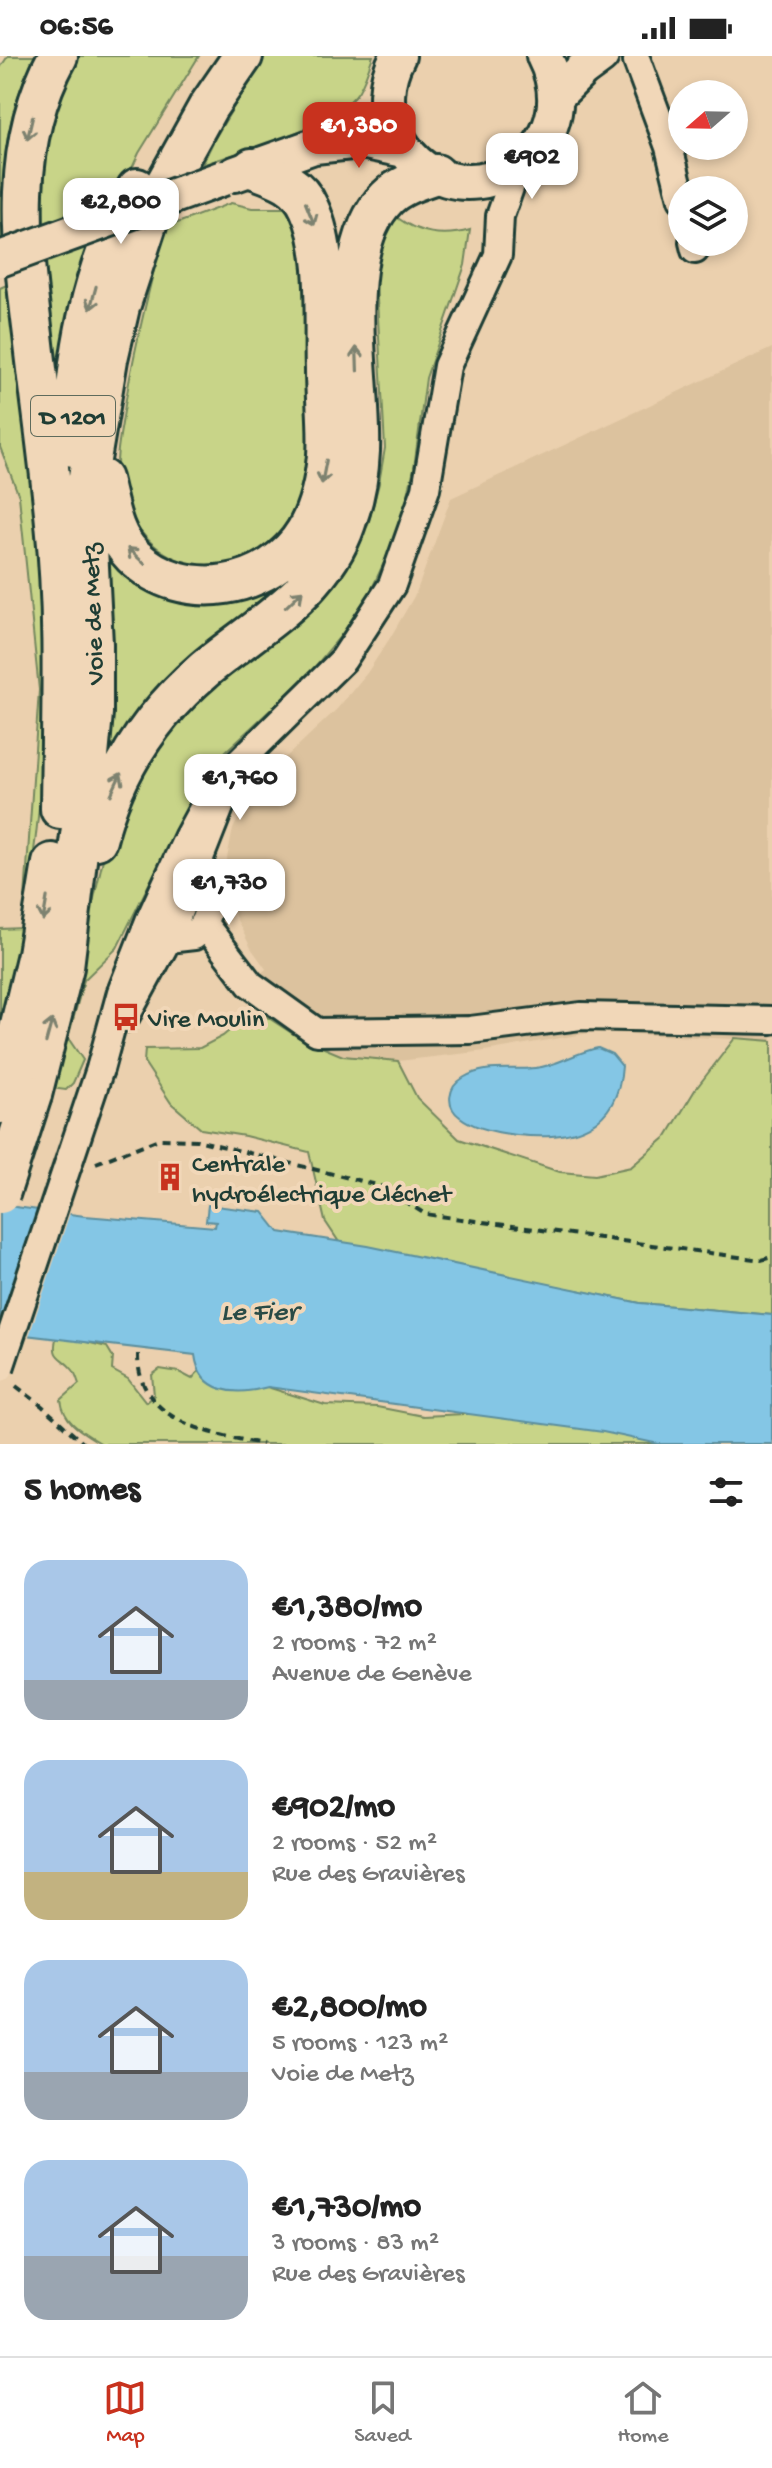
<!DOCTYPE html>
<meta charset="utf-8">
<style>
:root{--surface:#fff;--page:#f6f6f6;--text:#222;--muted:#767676;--line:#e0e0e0;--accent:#c8321e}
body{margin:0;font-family:"Gochi Hand",sans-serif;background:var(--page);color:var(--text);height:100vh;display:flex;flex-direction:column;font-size:30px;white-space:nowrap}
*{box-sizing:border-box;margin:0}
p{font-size:26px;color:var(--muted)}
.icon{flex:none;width:44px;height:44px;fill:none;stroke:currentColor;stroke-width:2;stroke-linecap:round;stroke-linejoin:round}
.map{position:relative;height:1388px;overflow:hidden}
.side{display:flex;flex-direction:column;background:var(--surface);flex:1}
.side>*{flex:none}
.needle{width:52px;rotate:250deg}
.fabs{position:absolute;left:668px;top:24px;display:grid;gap:16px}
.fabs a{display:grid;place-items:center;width:80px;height:80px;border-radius:50%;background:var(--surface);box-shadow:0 4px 12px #0003;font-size:40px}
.price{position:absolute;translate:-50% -68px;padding:0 18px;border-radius:16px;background:#fff;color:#222;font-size:26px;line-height:52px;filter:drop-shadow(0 2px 4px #0008)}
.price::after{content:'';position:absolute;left:50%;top:48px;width:24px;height:18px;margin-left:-12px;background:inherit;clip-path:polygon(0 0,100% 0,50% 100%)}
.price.active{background:var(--accent);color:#fff}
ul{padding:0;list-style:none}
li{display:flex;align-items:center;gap:24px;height:200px;padding:0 24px}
li span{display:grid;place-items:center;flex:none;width:224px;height:160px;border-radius:24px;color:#555}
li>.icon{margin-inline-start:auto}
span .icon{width:96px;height:96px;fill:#fffc;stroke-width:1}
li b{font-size:34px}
h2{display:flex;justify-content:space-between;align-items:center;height:96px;padding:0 24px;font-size:34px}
.status{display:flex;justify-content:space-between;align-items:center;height:56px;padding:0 40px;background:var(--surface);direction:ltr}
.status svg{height:22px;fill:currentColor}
.tabs{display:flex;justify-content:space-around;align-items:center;height:112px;border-top:2px solid var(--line);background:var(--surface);font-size:22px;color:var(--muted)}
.tabs a{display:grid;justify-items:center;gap:4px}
.tabs .active{color:var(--accent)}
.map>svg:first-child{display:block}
.built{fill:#dcc29e}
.green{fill:#c8d488;stroke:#74885e;stroke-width:2}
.water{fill:#84c6e5;stroke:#5c8f9e;stroke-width:2}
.pier{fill:#ebd0ae}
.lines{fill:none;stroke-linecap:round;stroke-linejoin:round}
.minor-casing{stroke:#1f3d34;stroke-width:32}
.major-casing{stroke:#1f3d34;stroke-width:40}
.highway-casing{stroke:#1f3d34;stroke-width:44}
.path{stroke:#1f3d34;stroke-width:4;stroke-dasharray:8 6;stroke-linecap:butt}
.minor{stroke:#f1d7b8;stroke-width:26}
.major{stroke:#f1d7b8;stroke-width:34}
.highway{stroke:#f1d7b8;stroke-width:38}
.minor-bridge-casing{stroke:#1f3d34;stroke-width:32;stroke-linecap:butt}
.major-bridge-casing{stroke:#1f3d34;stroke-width:40;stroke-linecap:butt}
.highway-bridge-casing{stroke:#1f3d34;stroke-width:44;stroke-linecap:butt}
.minor-bridge{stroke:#f1d7b8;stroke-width:26}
.major-bridge{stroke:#f1d7b8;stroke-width:34}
.highway-bridge{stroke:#f1d7b8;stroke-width:38}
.oneway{stroke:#7d826f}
.labels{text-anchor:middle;stroke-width:8;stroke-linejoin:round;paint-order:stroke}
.shield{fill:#f1d7b8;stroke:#5e6b5c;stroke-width:2}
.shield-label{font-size:24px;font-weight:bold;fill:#1f3d34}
.street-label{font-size:26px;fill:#1f3d34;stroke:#f1d7b8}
.poi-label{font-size:26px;fill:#1f3d34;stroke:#f1d7b8;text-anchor:start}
.water-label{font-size:28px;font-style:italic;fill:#294b46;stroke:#f1d7b8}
</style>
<div class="status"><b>06:56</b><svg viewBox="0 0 49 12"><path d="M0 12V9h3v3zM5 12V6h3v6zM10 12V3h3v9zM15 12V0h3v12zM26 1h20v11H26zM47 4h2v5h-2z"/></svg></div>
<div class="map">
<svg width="772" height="1388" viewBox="0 0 772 1388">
<rect width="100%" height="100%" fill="#ebd0ae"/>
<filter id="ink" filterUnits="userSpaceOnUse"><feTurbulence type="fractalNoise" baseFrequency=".0125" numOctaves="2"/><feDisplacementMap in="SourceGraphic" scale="16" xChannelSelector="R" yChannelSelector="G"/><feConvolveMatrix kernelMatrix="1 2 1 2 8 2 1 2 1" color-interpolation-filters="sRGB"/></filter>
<g filter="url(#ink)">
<path class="built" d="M772,292V985L595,976L485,995L398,1005L343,1000L298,981L261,957L240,936L266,913L251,892L235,860L227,802L233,773L250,739L265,721L337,653L367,617L390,582L416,537L451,442Z"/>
<path class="green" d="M8,0H35C5,58 0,116 6,180L0,183V12Z
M77,0H199L139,97L121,136L59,354L34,153L59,32Z
M264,0H373C368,13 364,30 355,40C325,74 244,94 202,109L215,82Z
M231,147L252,152H298C301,172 305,192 308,212C312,252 308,294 308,333C309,371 313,411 297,447C256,542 133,525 118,421C115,401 120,381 123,361C133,297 149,235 164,172Z
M394,159C416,177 442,182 470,174L465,209L426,322L414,412L406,448L394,485L362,554L309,618L226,695L203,720L117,892L84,924L68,982L83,1004L73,1027L66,1034L50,1032L107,786L133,706L339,513L368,469L379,427L385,392L376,225C378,201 384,181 394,159Z
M11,227C25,361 47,497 46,632C45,757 22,881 0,1004V873L23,872L39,634L19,440L0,391V232Z
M100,473C111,488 126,516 140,527C175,556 242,551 280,528C295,519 308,504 321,491L108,706Z
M261,957L298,981L343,1000L398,1005L417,1042L459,1083L560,1116L595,1119L631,1111L667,1080L695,1034L735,982L772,985V1259L640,1247L339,1186L325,1165L309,1096L245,1080L201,1073L171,1047L144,1006L145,993L200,992L223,980L242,964Z
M57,1279L107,1291L113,1301L112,1314L128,1323L146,1346L154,1339L152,1319L160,1313L179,1316L192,1323L197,1317L206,1312L325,1349L377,1351L423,1360L485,1357L706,1388H102C83,1376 64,1368 61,1344L79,1328C77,1323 76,1318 73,1314C61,1299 50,1304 57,1279Z"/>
<path class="water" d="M598,992L612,998L622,1010C618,1073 572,1085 517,1079C499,1077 475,1073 460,1061C445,1050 448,1031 463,1022C486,1008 510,1015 535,1012C557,1010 576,996 598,992Z
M0,1149L85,1160L215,1171L216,1166L206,1165L208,1149L263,1156L279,1176L368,1190L640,1247L772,1259V1388H659L603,1376L268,1331C236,1340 200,1338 195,1299L0,1276Z"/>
<path class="pier" d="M39,1150L71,1154L28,1283L0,1280V1268Z"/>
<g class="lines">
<defs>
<path id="minor" d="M637,5L669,91L682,143
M693,186L695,194
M204,868L250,928L317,976L470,974L581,960L772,964
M168,883L194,880C217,853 209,836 200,806
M125,962L168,883L222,746
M100,1013L121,936L149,865L188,780L215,730L343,604L392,529L426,433L447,310L498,199L500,160L517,112"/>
<path id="major" d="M398,0C385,24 383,53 395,77C445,180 597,104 544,0
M555,41L582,14L601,0
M235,118L314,90L361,85L405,94"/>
<path id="highway" d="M58,0C10,87 21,184 33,279C40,342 49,404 55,467C65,562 61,657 60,753
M73,391C74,304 91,208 137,132
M102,423C109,450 112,479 133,500C183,549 271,534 306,475C318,453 325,424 327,399C329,371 325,342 325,314C323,266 330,196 309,152C298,127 277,121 252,112
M97,784C114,715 151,659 205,613C258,569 323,536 346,467C354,445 359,419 360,395C363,325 333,196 387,142C400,129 419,124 436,118
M4,1035L37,898L52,807
M32,1039L64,911L87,722L93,657V588L88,492V421L108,303L120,251L153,150L208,51L243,0"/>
</defs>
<use href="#minor" class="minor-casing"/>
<use href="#major" class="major-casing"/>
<use href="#highway" class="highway-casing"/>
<path class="path" d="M96,1107L159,1083L197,1084L381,1130L425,1158L761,1204L772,1201
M138,1298C137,1367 211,1377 262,1388
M16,1330L42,1350L84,1388"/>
<use href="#minor" class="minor"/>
<use href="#major" class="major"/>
<use href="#highway" class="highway"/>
<defs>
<path id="minor-bridge" d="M0,1312L100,1013"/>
<path id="major-bridge" d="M0,203L223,122"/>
<path id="highway-bridge" d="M0,1048L4,1035
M0,1138L32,1039"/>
</defs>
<use href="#minor-bridge" class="minor-bridge-casing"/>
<use href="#major-bridge" class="major-bridge-casing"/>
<use href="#highway-bridge" class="highway-bridge-casing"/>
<use href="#minor-bridge" class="minor-bridge"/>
<use href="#major-bridge" class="major-bridge"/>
<use href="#highway-bridge" class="highway-bridge"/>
</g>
<defs><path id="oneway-shaft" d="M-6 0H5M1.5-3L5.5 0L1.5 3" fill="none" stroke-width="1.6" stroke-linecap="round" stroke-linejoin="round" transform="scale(2)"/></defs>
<g class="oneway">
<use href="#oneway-shaft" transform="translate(30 72) rotate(103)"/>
<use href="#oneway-shaft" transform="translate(310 158) rotate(68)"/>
<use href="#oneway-shaft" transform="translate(93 242) rotate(105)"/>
<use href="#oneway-shaft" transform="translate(357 303) rotate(-92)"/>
<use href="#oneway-shaft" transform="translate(324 416) rotate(101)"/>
<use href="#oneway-shaft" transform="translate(136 500) rotate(-137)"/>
<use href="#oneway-shaft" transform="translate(294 543) rotate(-44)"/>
<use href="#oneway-shaft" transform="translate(116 728) rotate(-65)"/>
<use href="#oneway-shaft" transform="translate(45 853) rotate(100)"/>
<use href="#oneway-shaft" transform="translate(49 975) rotate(-75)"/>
</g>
</g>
<defs>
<symbol id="bus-bare" viewBox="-9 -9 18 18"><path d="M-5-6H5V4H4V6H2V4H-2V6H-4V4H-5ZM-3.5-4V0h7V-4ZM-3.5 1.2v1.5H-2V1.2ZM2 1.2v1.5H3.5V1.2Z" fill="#c8321e" stroke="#f1d7b8" stroke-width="2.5" paint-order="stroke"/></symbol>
<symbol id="building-bare" viewBox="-9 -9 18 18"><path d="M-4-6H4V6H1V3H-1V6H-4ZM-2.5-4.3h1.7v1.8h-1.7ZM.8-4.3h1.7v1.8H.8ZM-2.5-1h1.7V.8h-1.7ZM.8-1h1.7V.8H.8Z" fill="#c8321e" stroke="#f1d7b8" stroke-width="2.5" paint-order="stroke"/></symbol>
</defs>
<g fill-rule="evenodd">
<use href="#bus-bare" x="106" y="941" width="40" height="40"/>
<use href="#building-bare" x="150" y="1101" width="40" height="40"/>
</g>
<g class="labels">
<rect class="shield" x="31" y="340" width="84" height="40" rx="6"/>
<g class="shield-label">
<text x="73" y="368">D 1201</text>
</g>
<g class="street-label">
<text transform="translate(91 558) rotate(-92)" y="9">Voie de Metz</text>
</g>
<g class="poi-label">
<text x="148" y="970">Vire Moulin</text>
<text x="192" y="1115">Centrale<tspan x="192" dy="30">hydroélectrique Cléchet</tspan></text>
</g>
<g class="water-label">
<text x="259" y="1263">Le Fier</text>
</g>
</g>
</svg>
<div class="fabs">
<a><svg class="needle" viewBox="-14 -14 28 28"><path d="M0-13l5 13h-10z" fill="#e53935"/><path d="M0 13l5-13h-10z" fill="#767676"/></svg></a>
<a><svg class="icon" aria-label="layers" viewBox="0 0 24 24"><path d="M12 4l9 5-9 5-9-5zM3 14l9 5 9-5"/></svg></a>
</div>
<b class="price active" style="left:359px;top:114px">€1,380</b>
<b class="price" style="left:532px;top:145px">€902</b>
<b class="price" style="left:121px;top:190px">€2,800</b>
<b class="price" style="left:240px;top:766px">€1,760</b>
<b class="price" style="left:229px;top:871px">€1,730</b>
</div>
<section class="side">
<h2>5 homes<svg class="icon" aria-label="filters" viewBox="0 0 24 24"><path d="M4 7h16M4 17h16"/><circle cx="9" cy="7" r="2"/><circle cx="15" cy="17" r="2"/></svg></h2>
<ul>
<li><span style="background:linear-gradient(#a9c7e8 75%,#9aa5b1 0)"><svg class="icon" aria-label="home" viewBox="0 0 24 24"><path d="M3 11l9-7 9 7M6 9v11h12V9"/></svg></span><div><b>€1,380/mo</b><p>2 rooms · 72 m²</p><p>Avenue de Genève</p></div></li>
<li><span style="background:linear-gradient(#a9c7e8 70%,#c2b280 0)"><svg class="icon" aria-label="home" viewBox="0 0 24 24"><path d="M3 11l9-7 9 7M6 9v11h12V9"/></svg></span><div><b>€902/mo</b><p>2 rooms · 52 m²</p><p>Rue des Gravières</p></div></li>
<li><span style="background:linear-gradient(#a9c7e8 70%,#9aa5b1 0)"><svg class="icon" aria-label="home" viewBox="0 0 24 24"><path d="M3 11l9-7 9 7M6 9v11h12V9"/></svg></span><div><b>€2,800/mo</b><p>5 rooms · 123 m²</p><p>Voie de Metz</p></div></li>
<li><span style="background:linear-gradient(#a9c7e8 60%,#9aa5b1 0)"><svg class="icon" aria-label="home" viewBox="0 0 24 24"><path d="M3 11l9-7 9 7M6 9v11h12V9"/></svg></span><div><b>€1,730/mo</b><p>3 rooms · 83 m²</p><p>Rue des Gravières</p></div></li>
</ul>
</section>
<nav class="tabs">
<a class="active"><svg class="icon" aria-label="map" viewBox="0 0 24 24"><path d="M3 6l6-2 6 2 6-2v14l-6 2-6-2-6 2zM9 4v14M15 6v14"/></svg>Map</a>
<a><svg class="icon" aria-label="saved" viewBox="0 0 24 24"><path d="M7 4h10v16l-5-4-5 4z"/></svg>Saved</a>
<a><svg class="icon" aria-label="home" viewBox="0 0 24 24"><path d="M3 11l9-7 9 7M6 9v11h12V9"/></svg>Home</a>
</nav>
